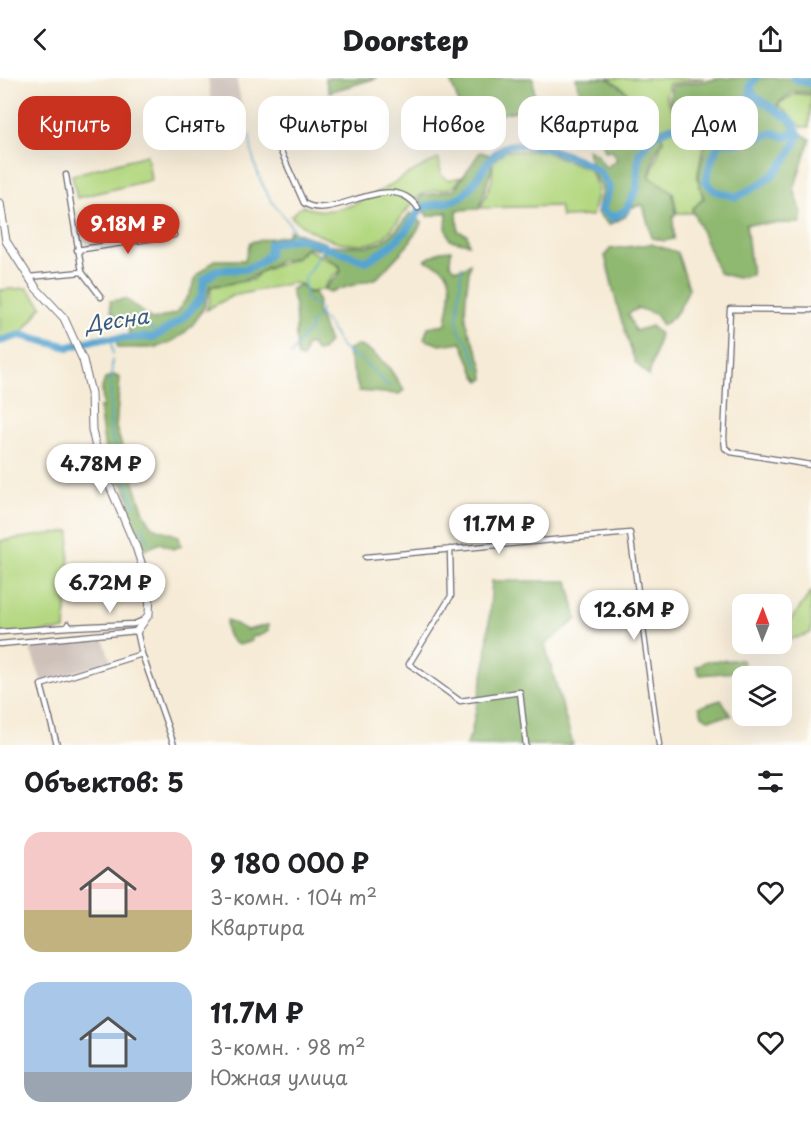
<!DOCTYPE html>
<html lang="ru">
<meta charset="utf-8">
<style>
:root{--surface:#fff;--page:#f2f2f2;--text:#202124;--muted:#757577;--accent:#c8321e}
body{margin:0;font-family:"Playpen Sans",sans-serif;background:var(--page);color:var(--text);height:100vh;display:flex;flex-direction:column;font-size:22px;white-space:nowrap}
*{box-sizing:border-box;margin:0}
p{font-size:20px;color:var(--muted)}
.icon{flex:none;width:33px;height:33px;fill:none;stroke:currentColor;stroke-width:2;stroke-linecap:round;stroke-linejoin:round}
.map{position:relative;height:667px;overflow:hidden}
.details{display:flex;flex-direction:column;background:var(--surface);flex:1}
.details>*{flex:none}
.top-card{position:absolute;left:18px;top:18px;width:776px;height:54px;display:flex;gap:12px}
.needle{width:39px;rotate:1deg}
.buttons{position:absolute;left:732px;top:516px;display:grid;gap:12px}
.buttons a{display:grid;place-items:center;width:60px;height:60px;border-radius:12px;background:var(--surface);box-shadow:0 6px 24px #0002;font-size:30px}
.price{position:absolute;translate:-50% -51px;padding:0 14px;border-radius:21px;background:#fff;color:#222;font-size:20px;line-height:39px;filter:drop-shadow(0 2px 3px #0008)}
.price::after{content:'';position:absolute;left:50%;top:36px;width:18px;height:14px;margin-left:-9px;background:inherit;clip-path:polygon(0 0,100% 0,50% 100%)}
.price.on{background:var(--accent);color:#fff}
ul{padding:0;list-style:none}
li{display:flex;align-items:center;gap:18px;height:150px;padding:0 24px}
li span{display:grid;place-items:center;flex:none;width:168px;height:120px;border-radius:18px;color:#555}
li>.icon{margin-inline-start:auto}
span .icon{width:72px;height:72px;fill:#fffc;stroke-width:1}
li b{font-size:26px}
h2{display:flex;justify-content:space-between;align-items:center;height:72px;padding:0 24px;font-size:26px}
.pill{padding:0 21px;border-radius:18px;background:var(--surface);box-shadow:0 6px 24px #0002;font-size:21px;line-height:54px}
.pill.on{background:var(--accent);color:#fff}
header{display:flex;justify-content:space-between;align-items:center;height:78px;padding:0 24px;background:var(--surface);font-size:27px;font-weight:800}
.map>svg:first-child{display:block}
.industrial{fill:#cec1ba}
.green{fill:#b4d881;stroke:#6b7d5e;stroke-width:1.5}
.forest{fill:#8fb86f;stroke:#586d55;stroke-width:1.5}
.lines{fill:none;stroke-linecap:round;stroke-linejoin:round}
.stream{stroke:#57a4d0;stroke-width:1.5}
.river{stroke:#57a4d0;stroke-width:8}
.street-casing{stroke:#6c6871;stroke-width:7}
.secondary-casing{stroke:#6c6871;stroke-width:9}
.street{stroke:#fff;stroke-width:4.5}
.secondary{stroke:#fff;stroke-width:7}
.labels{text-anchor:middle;stroke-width:4.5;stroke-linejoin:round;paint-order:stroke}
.water-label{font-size:21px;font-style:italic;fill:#3a5c7e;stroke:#fdfcf7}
</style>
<header><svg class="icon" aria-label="back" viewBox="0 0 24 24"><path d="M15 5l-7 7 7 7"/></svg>Doorstep<svg class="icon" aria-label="share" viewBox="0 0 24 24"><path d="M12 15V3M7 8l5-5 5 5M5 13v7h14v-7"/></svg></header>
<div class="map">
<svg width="811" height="667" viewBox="0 0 811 667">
<rect width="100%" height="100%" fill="#fdfcf7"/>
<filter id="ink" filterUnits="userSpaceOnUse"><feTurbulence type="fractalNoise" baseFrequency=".0167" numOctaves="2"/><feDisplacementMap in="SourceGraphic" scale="12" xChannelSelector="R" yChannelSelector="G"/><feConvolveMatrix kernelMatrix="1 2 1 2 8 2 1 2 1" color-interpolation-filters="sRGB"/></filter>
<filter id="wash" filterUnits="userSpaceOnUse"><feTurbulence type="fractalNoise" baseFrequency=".008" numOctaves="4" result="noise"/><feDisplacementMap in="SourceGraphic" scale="24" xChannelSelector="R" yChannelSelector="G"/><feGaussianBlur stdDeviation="1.35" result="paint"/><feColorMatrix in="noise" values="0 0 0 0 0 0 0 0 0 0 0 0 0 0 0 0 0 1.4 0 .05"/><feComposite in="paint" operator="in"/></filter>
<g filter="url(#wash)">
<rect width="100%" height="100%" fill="#f6ebd6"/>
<path class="industrial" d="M208,0H236L245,41L214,49Z
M104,563L111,583L42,604L30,571Z"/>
<path class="green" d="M609,0H705L669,6L666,19L678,44L659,51L627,14Z
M795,16L811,17L809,49H802L778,26Z
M681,47L705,57L697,100L703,120L692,131V135H677L673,114L650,99L663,62L661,56Z
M505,73H543L589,91L598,111L592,138L561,139L559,128L481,130L492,102L493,84Z
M147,77L151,102L77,120L72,97Z
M439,81L441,97L448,102L462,99C449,119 437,107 421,117C410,124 395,151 384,159C361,177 308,158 291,138L302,128C350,148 397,95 439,81Z
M307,171L339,188L340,194L333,197L322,212L308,214L301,206L292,205L232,218L206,232L210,222L211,209L252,202L262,193L296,180Z
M27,210L42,228L23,254L0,261V212Z
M70,453L65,552L0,557V463Z
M811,514V555L782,564V547L791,542Z"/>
<path class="forest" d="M325,0H377L329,14Z
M460,0H533L536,30L505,35L468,51L451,4Z
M576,0C585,0 596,0 605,0C622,4 656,46 663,61L655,76L649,99L672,114L676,135L673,139L674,161L664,163L652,160L643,127L632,129L625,139L609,147L597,135L602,110C588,93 594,90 587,71L596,75L606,90L617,81L612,72L605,73C598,48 580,25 576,0Z
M723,0H811V15L793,14L777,26L791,49L810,61L794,111L801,132V145L746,146L752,197L737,200L719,195L692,131L704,121L698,101L707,58L681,47L670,22L671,8Z
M480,74L488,76L492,90L479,131L457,132L458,153L467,156L469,166L450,162L446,150L447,134L428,139L418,124L422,118L454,112Z
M410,135L422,145L407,168L377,200L330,214L324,211L341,194L340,188L321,175L330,167C375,169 381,173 410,135Z
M289,152L326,165L318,172L307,169L295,180L279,183L250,200L224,207H210C207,235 186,262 157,269C145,271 130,269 118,270L115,258L127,257L130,253L111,233L110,223L126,221L153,242L176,235L189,217L197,197L215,182H245L250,164L288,157Z
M651,166L677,174L689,210C683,224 677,241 662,247L655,236L638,230L628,236L635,253L651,248L660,256L649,298L635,284L618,231L605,178L610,171Z
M451,172L450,185L455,191L464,190L470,185C468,207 462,231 468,251C474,268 484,283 484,301L480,303L476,298L461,264L440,267L424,261L428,249L446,246C447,230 458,201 442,190C437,186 431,186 425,182L441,173Z
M301,206L308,215H315L318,222L317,233L329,264L322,273H316L310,266L306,268L303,280L298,279C294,262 297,247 295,230C295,223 291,218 291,211Z
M357,267L369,272L388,288L404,312L399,316L359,313L347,272Z
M114,297L120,300L116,350L144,435L152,449L179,458L181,468L173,471L160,465L145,472L128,430L129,421L124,408L115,400L106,379L99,329H103L102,310L105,301Z
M492,503H568L577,541L545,567L573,667H466L471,656L486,583Z
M227,542L247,552L268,547V552L264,556L251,559L252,563L239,567C229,564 224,552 227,542Z
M742,582L745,590L736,594L700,597L696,589L706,583Z
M721,622L731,638L708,641L702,637L699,629Z"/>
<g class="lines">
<path class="stream" d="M250,57C251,82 261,109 276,129C285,140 292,147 297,161
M462,188L457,240L459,254L468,264L479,292
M320,238L329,247L342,270L363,283L390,309
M140,240L158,257
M112,263L113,276
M291,277L303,258L310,253V245L319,238L321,231L306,221L304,200C314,190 314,178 326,170
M112,282L110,353L135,428
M142,447L149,465"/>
<path class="river" d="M794,0L811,6
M742,39C741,27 743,22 753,15
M720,64L739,65L774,55L785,59L792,56L795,49
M0,263L20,257L69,269L97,261L155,259L181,242L202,219L204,202L217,192L246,191L261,184L269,176L270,166L299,160L366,183C394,168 405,156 422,129C433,126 453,125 462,118C479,104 484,82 503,70C521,58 584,80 599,94C603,98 606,105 609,109L606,123L601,131L612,140L626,132L637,110L639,75L653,57L699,39L713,44L720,64L711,83L706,104L715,113L736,119C770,103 784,92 799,57L792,43L754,18L750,8L756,0"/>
</g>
</g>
<g filter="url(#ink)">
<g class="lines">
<defs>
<path id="street" d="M265,38L304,125C333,145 390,89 418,130
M66,97L82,194
M77,172L174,157
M29,199L82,194L101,219
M811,232L730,231L724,360L725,370L731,374L811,387
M450,471L451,518L409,586L460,623L520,614L526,667
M366,479L630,455L659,667
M68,546L69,549L134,546L144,542
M0,554L69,549
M0,566L137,553L142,576L41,607L57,667
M142,576L174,667"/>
<path id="secondary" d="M0,125L6,163L36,210L64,240L83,282L91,315L92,352L99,383L136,469L150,512L149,536L137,553"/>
</defs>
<use href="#street" class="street-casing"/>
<use href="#secondary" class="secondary-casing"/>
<use href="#street" class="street"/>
<use href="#secondary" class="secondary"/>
</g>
</g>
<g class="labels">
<g class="water-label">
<text transform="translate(117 243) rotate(-8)" y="7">Десна</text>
</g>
</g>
</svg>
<div class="buttons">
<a><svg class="needle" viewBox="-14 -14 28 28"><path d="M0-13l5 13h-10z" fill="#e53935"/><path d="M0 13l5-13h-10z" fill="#757577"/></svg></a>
<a><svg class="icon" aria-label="layers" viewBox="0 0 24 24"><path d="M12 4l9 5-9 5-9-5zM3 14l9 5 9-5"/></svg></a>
</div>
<b class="price on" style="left:128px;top:177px">9.18M ₽</b>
<b class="price" style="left:101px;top:417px">4.78M ₽</b>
<b class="price" style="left:499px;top:477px">11.7M ₽</b>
<b class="price" style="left:110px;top:536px">6.72M ₽</b>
<b class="price" style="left:634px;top:563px">12.6M ₽</b>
<div class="top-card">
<a class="pill on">Купить</a>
<a class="pill">Снять</a>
<a class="pill">Фильтры</a>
<a class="pill">Новое</a>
<a class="pill">Квартира</a>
<a class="pill">Дом</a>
</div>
</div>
<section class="details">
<h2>Объектов: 5<svg class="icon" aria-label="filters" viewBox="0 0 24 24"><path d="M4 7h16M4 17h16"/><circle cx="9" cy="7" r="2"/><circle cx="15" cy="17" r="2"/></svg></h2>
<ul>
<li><span style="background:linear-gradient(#f6c9c9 65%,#c2b280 0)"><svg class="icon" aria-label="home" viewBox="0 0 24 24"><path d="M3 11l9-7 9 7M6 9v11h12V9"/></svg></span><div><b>9 180 000 ₽</b><p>3-комн. · 104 m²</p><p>Квартира</p></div><svg class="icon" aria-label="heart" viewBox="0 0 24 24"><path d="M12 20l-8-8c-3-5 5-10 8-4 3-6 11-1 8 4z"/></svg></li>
<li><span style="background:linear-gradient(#a9c7e8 75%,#9aa5b1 0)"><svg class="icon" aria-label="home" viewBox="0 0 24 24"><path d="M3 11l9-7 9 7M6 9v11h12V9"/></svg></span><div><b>11.7M ₽</b><p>3-комн. · 98 m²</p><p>Южная улица</p></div><svg class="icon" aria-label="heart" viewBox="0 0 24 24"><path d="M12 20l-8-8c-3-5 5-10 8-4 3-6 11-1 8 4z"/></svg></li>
</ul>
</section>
